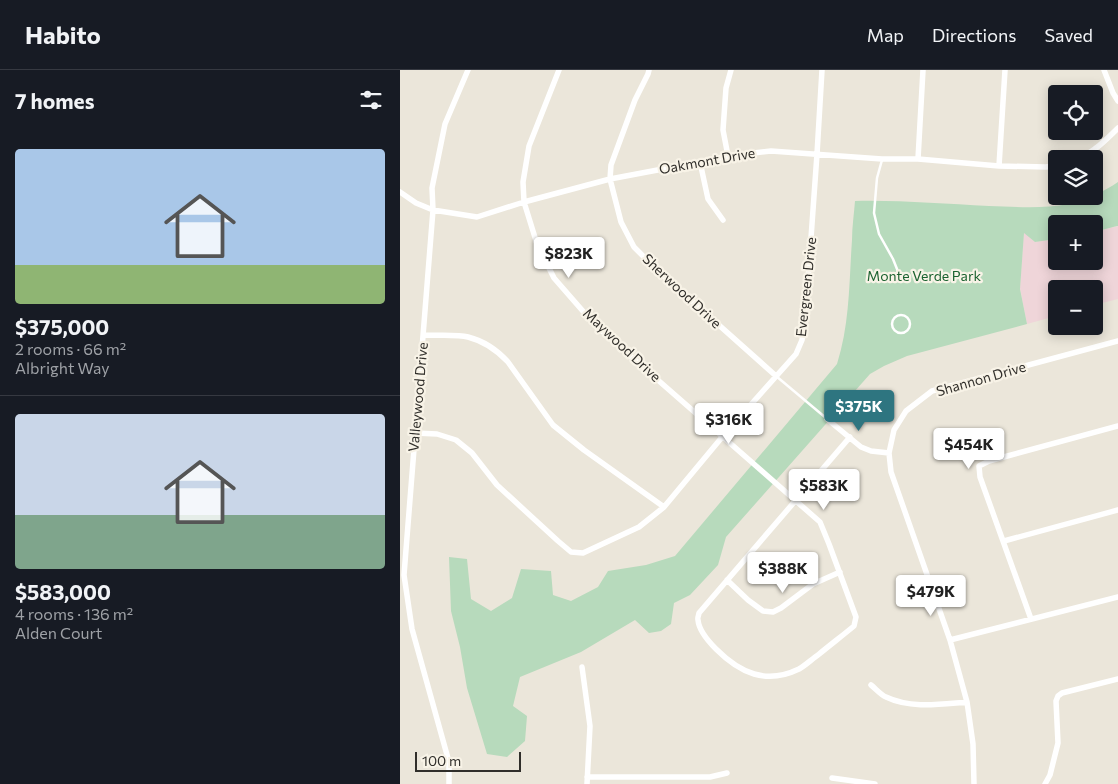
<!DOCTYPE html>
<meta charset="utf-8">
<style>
:root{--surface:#171b24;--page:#242831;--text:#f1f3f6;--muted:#9ea1a6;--line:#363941;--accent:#2e7580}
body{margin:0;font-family:Commissioner,sans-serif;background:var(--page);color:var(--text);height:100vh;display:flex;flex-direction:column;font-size:19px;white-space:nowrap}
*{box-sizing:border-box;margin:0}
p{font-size:16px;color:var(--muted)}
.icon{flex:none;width:28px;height:28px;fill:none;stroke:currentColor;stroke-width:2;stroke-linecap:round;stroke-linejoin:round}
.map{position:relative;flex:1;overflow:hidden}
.sheet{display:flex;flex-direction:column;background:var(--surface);width:400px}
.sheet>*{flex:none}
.controls{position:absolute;left:648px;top:15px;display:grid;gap:10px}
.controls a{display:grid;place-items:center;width:55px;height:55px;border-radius:5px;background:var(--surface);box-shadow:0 2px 12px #0003;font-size:25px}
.scale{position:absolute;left:15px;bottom:12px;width:106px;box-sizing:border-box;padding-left:5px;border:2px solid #302e2a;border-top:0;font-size:14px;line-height:18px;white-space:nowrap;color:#302e2a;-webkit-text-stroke:4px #f8f3e7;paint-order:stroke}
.price{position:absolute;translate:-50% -42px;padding:0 11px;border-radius:5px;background:#fff;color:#222;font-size:16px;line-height:32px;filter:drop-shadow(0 1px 2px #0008)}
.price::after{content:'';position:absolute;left:50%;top:30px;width:15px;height:11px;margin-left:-8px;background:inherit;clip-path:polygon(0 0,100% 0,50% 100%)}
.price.current{background:var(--accent);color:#fff}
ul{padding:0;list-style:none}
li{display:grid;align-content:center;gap:10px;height:265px;padding:0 15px}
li+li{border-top:1px solid var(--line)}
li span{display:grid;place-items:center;height:155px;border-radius:5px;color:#555}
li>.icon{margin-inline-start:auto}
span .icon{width:90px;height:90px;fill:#fffc;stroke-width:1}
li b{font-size:21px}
h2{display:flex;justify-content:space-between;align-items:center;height:60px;padding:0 15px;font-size:21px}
header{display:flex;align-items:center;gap:30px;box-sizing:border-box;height:70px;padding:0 25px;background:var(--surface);border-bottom:1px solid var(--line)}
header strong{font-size:24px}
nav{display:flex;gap:28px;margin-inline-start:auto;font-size:18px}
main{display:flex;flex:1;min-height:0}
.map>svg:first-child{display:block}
.education{fill:#efd5d9}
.green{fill:#b7dabc}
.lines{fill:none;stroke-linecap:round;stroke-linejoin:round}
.lane{stroke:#fff;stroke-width:2.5}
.street{stroke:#fff;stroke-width:5.5}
.labels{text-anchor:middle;stroke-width:4.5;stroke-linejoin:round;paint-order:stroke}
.street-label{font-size:14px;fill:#302e2a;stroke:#f8f3e7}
.park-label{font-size:14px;fill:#1b6230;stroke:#f8f3e7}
</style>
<header>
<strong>Habito</strong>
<nav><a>Map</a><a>Directions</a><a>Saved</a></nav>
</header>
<main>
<section class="sheet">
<h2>7 homes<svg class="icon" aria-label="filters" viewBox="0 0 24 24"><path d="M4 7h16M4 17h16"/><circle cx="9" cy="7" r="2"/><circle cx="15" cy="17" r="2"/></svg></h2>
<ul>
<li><span style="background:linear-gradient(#a9c7e8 75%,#8fb573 0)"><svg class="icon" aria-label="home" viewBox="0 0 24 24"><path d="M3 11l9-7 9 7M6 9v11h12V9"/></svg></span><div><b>$375,000</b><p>2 rooms · 66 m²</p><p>Albright Way</p></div></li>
<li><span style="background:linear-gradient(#c9d6e8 65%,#7fa58c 0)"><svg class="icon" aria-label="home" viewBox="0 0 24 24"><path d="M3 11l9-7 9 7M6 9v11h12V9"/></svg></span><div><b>$583,000</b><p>4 rooms · 136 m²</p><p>Alden Court</p></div></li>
</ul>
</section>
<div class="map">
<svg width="718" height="714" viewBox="0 0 718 714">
<rect width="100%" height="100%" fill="#ebe6da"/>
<path class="education" d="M718,156V229L694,235V219H656V246L627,254L620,218L624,162L635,172L656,169V191H694V162Z"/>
<path class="green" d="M718,112V156H717L694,162V154H656V169L635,172L624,163L620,219L627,254L507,286L484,296L470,304L326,467L318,495L290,525L274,533L271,554L261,561L249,563L235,550L181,582L120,607L113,636L127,646L125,671L107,687L87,684L67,618L60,577L51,541L49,487L67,489L71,529L91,541L112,528L121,499L151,501L153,525L171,531L198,517L208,501L246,495L275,486L437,294C450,253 449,212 452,170C452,157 454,144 455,131C500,130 544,134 589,136C616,137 643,139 669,134C687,130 703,122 718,112Z"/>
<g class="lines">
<path class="lane" d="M482,90L477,108L474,143L479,164L493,189L499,204
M492 254a9 9 0 1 1 18 0a9 9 0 1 1-18 0Z
M376,306L426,348"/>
<path class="street" d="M159,0L129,76L123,112L124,132L137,174L154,208L195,255L420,452L429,474L456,547L454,556C442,566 430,575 418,585C412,589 406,595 399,599C366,615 340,603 316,579C309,572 299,561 298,550C297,549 299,544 299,543L450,367
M249,0L248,4L235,30L211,95L210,109L221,152L234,177L256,199L376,306
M704,0L713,23L718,31
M328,86L323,60L326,18L331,0
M518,89L523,0
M677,89C693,83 706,70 718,58
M300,92L308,129L323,150
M599,96L605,0
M0,122L16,133L33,140L77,147L124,132L210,109L300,92L328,86L371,81L482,89H518L599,96L646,97L656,95
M24,265C36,266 57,264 68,267C84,271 97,280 108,292L153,355L184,380L264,437
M427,349L461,377L471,381L489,383
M15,363L37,364L56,370L72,383L97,415L158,471L171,482L183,483L239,457L264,437L323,366L396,284L402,270L405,252L417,84L422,0
M604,471L718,440
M327,510L348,530L363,541L373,542L381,538L413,514L440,502
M631,549L580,407L579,396L589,391L718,356
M550,570L718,527
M182,597L190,656L187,714
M471,615C476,619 481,625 486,627C511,639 541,634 567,632
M187,707H310L327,703
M432,708L475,714
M49,714V692L12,559L4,505L33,140L32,118L45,54L68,0
M574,714L573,674L567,632L550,570L491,402L489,383L494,360L506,341L532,321L718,271
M645,714L650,705L658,673L656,631L658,626L662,623L718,609"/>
</g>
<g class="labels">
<g class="street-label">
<text transform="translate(307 91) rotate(-10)" y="5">Oakmont Drive</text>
<text transform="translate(406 217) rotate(-84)" y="5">Evergreen Drive</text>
<text transform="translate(282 221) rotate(43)" y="5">Sherwood Drive</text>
<text transform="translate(222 275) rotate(43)" y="5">Maywood Drive</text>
<text transform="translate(581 309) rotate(-16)" y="5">Shannon Drive</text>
<text transform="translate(18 327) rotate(-85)" y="5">Valleywood Drive</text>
</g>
<g class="park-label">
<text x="524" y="211">Monte Verde Park</text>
</g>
</g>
</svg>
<div class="controls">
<a><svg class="icon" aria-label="locate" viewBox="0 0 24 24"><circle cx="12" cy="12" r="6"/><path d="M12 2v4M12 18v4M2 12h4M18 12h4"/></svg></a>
<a><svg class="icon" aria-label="layers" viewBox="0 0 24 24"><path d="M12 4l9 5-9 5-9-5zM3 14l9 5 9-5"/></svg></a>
<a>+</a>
<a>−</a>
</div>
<div class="scale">100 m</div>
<b class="price" style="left:169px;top:209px">$823K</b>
<b class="price current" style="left:459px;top:362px">$375K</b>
<b class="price" style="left:329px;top:375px">$316K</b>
<b class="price" style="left:569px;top:400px">$454K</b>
<b class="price" style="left:424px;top:441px">$583K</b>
<b class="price" style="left:383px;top:524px">$388K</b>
<b class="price" style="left:531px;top:547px">$479K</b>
</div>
</main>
